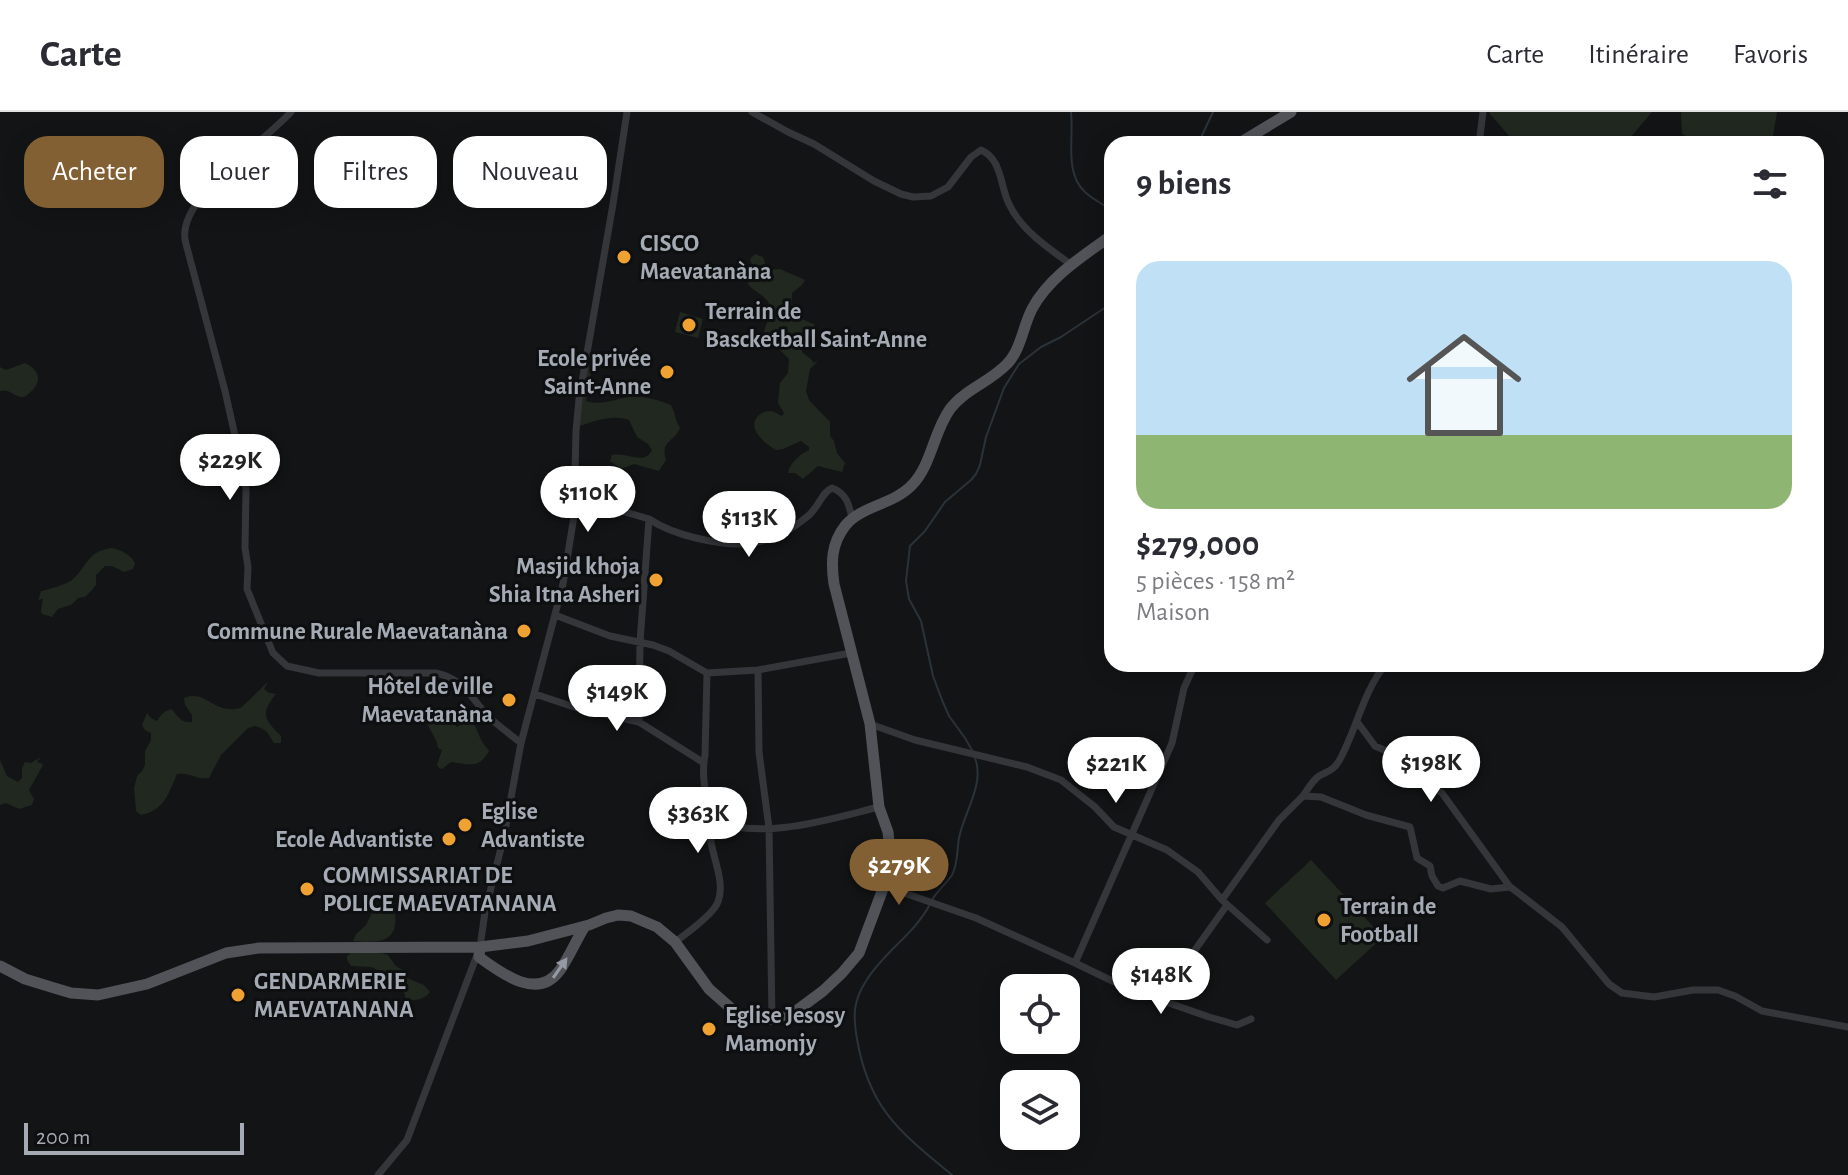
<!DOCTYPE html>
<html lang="fr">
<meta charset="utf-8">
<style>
:root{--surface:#fff;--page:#f7f7f7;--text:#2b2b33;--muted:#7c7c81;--line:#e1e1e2;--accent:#836033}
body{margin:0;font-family:"Alegreya Sans",sans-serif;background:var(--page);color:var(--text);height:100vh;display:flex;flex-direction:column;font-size:30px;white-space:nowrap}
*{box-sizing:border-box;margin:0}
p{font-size:26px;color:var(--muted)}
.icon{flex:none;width:44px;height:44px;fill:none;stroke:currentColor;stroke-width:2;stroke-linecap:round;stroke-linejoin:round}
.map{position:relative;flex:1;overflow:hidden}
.side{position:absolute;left:1104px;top:24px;width:720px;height:536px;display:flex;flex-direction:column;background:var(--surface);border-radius:24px;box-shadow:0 4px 20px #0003}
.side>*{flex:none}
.top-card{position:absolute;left:24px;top:24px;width:760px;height:72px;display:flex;gap:16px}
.tools{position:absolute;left:1000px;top:862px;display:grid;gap:16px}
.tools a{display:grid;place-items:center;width:80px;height:80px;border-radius:16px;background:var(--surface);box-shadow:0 4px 20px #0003;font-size:40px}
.scale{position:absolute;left:24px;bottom:20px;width:220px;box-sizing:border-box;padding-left:8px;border:4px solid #a5abb5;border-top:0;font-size:22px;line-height:28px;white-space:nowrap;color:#a5abb5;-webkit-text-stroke:6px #0e0f10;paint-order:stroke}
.price{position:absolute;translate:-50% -68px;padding:0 18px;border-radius:28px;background:#fff;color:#222;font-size:26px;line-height:52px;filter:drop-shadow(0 2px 4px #0008)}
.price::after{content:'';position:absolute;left:50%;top:48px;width:24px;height:18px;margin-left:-12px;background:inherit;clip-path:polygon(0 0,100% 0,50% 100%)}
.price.active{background:var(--accent);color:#fff}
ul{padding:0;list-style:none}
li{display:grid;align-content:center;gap:16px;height:424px;padding:0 32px}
li span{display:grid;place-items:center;height:248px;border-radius:24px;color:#555}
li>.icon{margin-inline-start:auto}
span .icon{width:144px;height:144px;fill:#fffc;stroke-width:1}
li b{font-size:34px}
h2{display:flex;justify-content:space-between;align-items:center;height:96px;padding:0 32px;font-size:34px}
.pill{padding:0 28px;border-radius:24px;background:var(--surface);box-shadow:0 4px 20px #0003;font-size:28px;line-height:72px}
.pill.active{background:var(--accent);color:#fff}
header{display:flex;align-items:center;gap:48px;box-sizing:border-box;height:112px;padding:0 40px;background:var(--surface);border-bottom:2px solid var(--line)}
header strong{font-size:38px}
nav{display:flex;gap:44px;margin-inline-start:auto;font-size:28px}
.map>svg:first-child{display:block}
.green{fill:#202820}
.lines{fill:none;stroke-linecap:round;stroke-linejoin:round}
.stream{stroke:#2a3339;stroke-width:2}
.street{stroke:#35363a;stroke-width:7}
.primary{stroke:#515359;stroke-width:11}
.oneway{fill:#9499a3}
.poi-dot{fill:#efa132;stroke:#0e0f10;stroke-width:3}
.labels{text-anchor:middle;stroke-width:6;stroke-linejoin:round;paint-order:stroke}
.poi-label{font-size:24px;font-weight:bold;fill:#a5abb5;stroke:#0e0f10;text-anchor:start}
</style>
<header>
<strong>Carte</strong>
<nav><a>Carte</a><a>Itinéraire</a><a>Favoris</a></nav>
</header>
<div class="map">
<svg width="1848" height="1063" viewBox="0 0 1848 1063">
<rect width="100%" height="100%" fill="#131415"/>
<path class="green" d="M1490,0H1652L1625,32H1519L1511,26L1489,1Z
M1681,0H1777L1773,24L1761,32H1702L1682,22Z
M755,142L763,145L767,157L770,158L780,157L805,168L802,173L792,181C791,202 796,205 814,212L815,215C808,225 803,224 802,240L812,248L813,251L818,249L810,257L806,279L809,288L830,310V324L834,329L837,341L845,351L842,360L818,354L803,367L795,361H788C789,352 800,342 809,338V335L801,329L783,337L776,338C766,332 747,318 757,305C760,302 764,299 769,299C774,299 778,302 782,304L784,301L778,291L780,271L788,261L789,247L779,237L773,235L766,236L762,231L765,216L772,197C766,182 756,182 748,172L753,157L750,147Z
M680,200L703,207L698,226L675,220Z
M25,251C45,261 40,275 24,285C14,286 10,276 0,279V255L6,258Z
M585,253L592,254L586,289C600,294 617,287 632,284C642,283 662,289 671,293C676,302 674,306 680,316C674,331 660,328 666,348L659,359L634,352L621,357L610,349L612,343C629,340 644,354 652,338L648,332L637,325L629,308C619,304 605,306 595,309C587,311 584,314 575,314Z
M111,436C120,437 131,443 135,451L133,457L124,460L112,454H105L96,463V473L92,478L85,485L78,486L71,493L58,497L52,505L42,502L41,499L43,486L38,489L41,479C47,478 67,472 72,468C88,454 86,440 111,436Z
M268,570L264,577L269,581L276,582C260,602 264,607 281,624V631H274L267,620L261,616L255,614L248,616L221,643L209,666C198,668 189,660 177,662C169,681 164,699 141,703L136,699L134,676L137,664L142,659L145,653V639L151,628V621L145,618L142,613L147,601L151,606L157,609C161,602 164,599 172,597C178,605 181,611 192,610V603L185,593L184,586C207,577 213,603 240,596C244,594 262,575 268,570Z
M437,599L446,604L457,615L468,608L474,611L481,628L489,639C479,658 467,652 451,650L442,657L439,656L437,653L442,638L438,636C437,623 423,614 427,601Z
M41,645L37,650L43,652L42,655L29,678L34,687L32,693L19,697L6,691L0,693V648L7,664L18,670L22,666V656L25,650L31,651Z
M1311,748L1383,825L1336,868L1265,791Z
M381,792H388L394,795C401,831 381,831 353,829L356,822L366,813L375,795Z
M352,840L381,841L388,843L396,854L404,859L409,867L424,873L430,880C424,888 415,889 406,887L403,875L396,866L371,855L351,854L347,848V844Z"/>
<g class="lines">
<path class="stream" d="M1071,0C1074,26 1064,61 1085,80C1093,88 1103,91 1111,99L1110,108
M1198,32L1213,0
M1110,107L1112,119
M973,640L965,626L949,604L942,588L933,564L921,509L909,487L906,469L910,434L925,419L945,390L971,368L976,362L980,353L986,325L1004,276L1019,252L1041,235L1061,225L1112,191
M932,788C937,779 946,772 952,763C958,752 957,738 959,726C964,700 985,672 975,646
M929,794C913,823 883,841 866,869C853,889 853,904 857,927C869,997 900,1020 952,1063"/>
<path class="street" d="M291,0C264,30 188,80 185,119C184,124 185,128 186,132L225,279L240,346L246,377L245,436L248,455L247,477L273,541L287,554L319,561H436C466,568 470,586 490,606C500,615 511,623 521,631
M752,0L788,20L814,32L874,69L901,82L913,85L931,84L948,75L971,45L981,38C1002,47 1000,74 1009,92C1021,118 1049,137 1072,153
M1479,32L1483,0
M581,387L649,407L640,530L639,610
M649,407C664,417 679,422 696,426C741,437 771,435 808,404C819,395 822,380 832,376C846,381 849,392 852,406
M555,503L610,524L653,533L669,539L707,561L705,643C701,663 706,685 710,705C711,713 710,722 711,730C714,749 726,773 717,792C711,804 686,822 675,830
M758,558L759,640L769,716L772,907
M707,561L758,558L851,541
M535,582L580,597L639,610L704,651
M1358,611L1375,634L1393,642L1430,673L1442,681L1510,775
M870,612L915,628L1027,655L1061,668L1095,695L1114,715L1167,738L1198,760L1222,788L1267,828
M1303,684C1307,678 1313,668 1319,664C1328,659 1333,659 1339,649C1357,617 1363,579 1386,552
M710,707C759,730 830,707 879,695
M884,774L976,806L1075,851L1172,631L1184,576L1195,552
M1222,788L1279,708L1303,684L1321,685L1366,703L1410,715L1417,746L1430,754L1432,764L1438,774L1443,776L1460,769L1491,777L1510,775L1513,777L1562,815L1609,872L1622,881L1654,885L1693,878H1718L1735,884L1762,899L1848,915
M1075,851L1129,877L1209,905L1237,913L1251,907
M1160,887L1227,793
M378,1063L407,1028L480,835L485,800L504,724L521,631L563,472L575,398L581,387L575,358L576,319L579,287L613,92L627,0"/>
<path class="primary" d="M1238,32L1291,0
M480,835L479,845C502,862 538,889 560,858C570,844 576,828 585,814
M0,854L25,867L51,875L71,881L98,883L147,872L226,841L259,836L480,835L528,829L589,813L606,806L618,803L631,804L657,815L675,830L709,877L734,899L748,907L760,908L772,907L792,902L823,879L842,861L859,841L884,774L890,740L888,720L879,695L870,612L834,472C831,451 831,432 845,414C860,394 893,393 912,373C932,352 933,321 950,297C964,278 990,270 1007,252C1021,238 1023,214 1032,197C1049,165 1083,144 1112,123"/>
</g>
<defs><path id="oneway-solid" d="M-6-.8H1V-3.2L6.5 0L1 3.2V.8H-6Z" transform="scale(2)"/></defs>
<use class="oneway" href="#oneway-solid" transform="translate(560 856) rotate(-55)"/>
<g class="poi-dot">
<circle cx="624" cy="145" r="8"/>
<circle cx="689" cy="213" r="8"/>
<circle cx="667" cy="260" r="8"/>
<circle cx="656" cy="468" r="8"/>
<circle cx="524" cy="519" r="8"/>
<circle cx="509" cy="588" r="8"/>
<circle cx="465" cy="713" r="8"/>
<circle cx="449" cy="727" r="8"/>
<circle cx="307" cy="777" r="8"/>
<circle cx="1324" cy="808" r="8"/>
<circle cx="238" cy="883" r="8"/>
<circle cx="709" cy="917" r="8"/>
</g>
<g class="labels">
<g class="poi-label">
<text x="640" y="139">CISCO<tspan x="640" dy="28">Maevatanàna</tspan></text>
<text x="705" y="207">Terrain de<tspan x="705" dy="28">Bascketball Saint-Anne</tspan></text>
<text x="651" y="254" text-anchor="end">Ecole privée<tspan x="651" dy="28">Saint-Anne</tspan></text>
<text x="640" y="462" text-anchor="end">Masjid khoja<tspan x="640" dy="28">Shia Itna Asheri</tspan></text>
<text x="508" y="527" text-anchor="end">Commune Rurale Maevatanàna</text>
<text x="493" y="582" text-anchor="end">Hôtel de ville<tspan x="493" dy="28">Maevatanàna</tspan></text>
<text x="481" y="707">Eglise<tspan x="481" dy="28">Advantiste</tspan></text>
<text x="433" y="735" text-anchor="end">Ecole Advantiste</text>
<text x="323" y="771">COMMISSARIAT DE<tspan x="323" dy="28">POLICE MAEVATANANA</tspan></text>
<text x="1340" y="802">Terrain de<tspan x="1340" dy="28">Football</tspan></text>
<text x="254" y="877">GENDARMERIE<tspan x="254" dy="28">MAEVATANANA</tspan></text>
<text x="725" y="911">Eglise Jesosy<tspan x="725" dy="28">Mamonjy</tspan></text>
</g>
</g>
</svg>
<div class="tools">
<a><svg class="icon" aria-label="locate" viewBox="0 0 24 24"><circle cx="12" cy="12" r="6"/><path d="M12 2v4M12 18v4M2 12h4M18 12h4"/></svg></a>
<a><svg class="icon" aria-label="layers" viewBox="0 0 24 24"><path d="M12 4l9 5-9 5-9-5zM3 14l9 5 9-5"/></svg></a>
</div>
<div class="scale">200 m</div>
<b class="price" style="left:230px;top:390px">$229K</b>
<b class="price" style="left:588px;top:422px">$110K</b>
<b class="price" style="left:749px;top:447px">$113K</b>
<b class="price" style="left:617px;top:621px">$149K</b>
<b class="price" style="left:1431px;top:692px">$198K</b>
<b class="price" style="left:1116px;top:693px">$221K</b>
<b class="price" style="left:698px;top:743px">$363K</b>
<b class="price active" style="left:899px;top:795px">$279K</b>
<b class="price" style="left:1161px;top:904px">$148K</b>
<div class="top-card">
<a class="pill active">Acheter</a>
<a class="pill">Louer</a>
<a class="pill">Filtres</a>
<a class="pill">Nouveau</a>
</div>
<section class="side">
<h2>9 biens<svg class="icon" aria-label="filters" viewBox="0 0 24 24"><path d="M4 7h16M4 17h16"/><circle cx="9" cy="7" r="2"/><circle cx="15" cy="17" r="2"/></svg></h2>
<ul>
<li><span style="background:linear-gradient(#bfe0f5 70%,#8fb573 0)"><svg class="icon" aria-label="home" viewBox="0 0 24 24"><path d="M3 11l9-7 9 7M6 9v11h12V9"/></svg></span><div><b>$279,000</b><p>5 pièces · 158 m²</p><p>Maison</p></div></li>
</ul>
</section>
</div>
